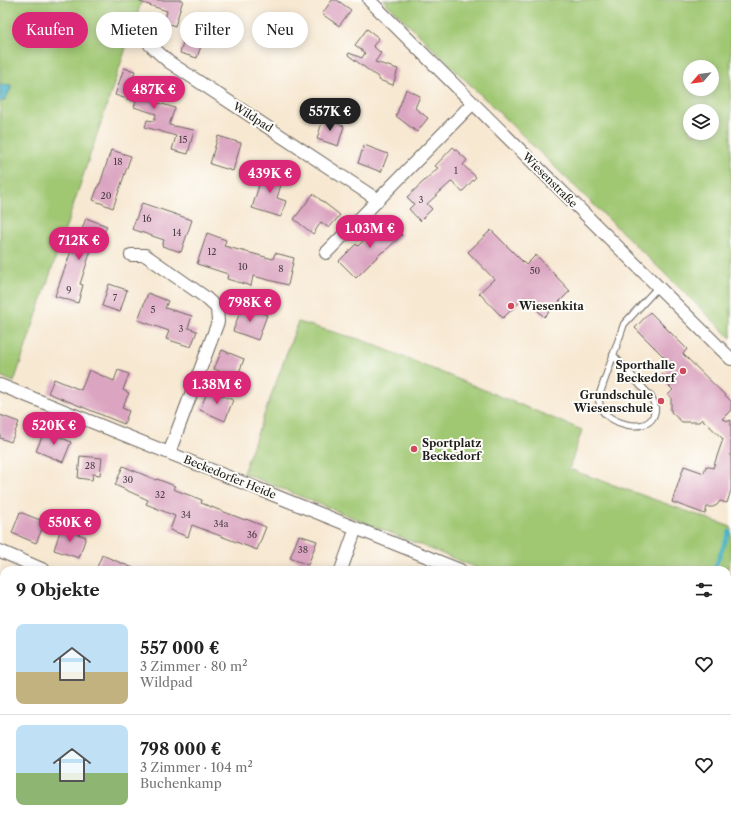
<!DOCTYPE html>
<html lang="de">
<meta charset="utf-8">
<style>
:root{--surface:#fff;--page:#f2f2f2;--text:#222;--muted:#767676;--line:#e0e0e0;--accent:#db2777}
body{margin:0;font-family:"Libre Caslon Text",serif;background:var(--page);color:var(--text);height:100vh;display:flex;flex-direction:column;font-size:15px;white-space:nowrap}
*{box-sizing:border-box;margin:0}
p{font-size:13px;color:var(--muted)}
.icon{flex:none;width:22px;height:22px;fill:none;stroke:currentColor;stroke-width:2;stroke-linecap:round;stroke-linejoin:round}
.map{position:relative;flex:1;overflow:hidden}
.panel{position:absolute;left:0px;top:566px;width:731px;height:256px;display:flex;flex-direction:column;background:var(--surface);border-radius:12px 12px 0 0;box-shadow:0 2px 10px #0003}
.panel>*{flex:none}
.banner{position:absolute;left:12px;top:12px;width:400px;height:36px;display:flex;gap:8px}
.needle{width:26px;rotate:242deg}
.fabs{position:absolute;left:683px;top:60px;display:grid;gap:8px}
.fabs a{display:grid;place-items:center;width:36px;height:36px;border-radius:50%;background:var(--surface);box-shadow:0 2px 10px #0003;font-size:20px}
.price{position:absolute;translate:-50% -34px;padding:0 9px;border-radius:14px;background:var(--accent);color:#fff;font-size:13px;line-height:26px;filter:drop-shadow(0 1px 2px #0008)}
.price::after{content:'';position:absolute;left:50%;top:24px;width:12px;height:9px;margin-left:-6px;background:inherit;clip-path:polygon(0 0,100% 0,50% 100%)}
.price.selected{background:#222;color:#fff}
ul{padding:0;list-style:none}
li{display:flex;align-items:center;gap:12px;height:100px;padding:0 16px}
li+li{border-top:1px solid var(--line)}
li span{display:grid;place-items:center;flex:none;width:112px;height:80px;border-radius:8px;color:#555}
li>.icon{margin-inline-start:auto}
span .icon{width:48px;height:48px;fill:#fffc;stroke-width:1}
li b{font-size:17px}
h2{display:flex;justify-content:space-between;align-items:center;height:48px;padding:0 16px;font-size:17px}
.tag{padding:0 14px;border-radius:18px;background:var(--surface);box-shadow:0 2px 10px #0003;font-size:14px;line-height:36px}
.tag.selected{background:var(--accent);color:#fff}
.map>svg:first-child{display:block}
.green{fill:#a0c873;stroke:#5e7248;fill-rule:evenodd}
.water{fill:#4ab3c8;stroke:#336872}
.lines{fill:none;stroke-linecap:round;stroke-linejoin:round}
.stream{stroke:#4ab3c8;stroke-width:4}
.building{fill:#dba5c1}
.service-casing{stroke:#69635c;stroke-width:8}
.minor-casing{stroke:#69635c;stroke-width:14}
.service{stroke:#fff;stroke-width:6}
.minor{stroke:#fff;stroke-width:12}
.poi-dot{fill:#d1495b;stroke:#fdfcf7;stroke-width:1.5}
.labels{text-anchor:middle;stroke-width:4;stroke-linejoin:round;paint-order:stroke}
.number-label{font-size:9px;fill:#4c3e45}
.street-label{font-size:11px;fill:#1c1c1c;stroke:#fdfcf7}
.poi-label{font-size:11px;font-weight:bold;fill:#1c1c1c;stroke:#fdfcf7;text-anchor:start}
</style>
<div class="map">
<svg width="731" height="822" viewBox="0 0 731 822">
<rect width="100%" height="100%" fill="#fdfcf7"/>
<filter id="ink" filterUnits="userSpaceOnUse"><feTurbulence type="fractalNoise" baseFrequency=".025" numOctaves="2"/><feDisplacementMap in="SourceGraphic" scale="8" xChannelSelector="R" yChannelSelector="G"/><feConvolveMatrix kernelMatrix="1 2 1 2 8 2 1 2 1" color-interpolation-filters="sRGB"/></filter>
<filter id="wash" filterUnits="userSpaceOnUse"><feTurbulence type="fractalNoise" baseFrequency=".012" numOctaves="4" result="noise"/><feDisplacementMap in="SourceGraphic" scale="16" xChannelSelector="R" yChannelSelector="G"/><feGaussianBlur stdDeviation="0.9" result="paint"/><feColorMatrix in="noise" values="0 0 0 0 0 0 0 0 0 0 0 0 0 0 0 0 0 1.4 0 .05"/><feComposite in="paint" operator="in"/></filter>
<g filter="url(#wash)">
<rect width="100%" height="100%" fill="#f7e8d2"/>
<path class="green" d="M0,0H142L14,382L0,376Z
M383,0H731V338ZM690,67H712V89H690ZM690,111H712V133H690Z
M298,322L362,340L582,430L569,469L731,527V558L727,570H482L243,473Z
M731,606V806L727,805V617Z"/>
<path class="water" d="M0,84L11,85V89C8,93 7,97 4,101L0,102Z"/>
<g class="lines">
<path class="stream" d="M714,570L729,532
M727,756L731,757"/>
</g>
<g id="blocks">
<path class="building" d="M140,0H183L175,26L164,22L167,11L140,2Z
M332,0H337L351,10L339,26L322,14Z
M367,29L379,38L373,46L381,53L375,62L398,69L393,85L379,80V78L348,55L349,53L362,58L365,53L355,45Z
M186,32L204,37L197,58L180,53Z
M124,68L135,71L133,78L154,85L149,100L175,108L169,125L194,130L188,154L172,150L176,136L145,127L147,120L154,121L156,114L134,107L136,102L115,95Z
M406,89L420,96L415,108L428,118L417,132L396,116Z
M323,119L344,126L338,146L317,139Z
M218,136L241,143L233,171L210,164Z
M364,145L388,154L381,172L358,163Z
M453,147L467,160L463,165L476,177L462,192L452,181L427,204L432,209L420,221L409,209L414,204L407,197L438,168L435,166Z
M111,150L131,156L113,208L93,200L99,184H100Z
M264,169L284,175L277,198L286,201L281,217L252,208Z
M313,194L340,215L329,228L321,222L313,234L294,219Z
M142,203L192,220L181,252L162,246L164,240L132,229Z
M86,218L107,226L100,243L94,241L80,284L83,285L78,303L55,296L71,251L74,252Z
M386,219L402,235L384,252L383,251L356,278L339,261L356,244L358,246Z
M491,230L526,265L536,255L570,291L544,317L525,297L503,318L479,293L494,279L468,252Z
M207,233L226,240L224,246L273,259L275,253L294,258L288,285L253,276L251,286L227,279L228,274L197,264Z
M109,284L127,290L120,312L102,306Z
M148,293L168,301L165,308L192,316L188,328L197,331L191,347L166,339L169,331L138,320Z
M242,306L267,315L258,340L233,331Z
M650,312L687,349L683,354L731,401V410L722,419L729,421L731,420V490L727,503L720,501L717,505L713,507H707L705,514L672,502L684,466L704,473L706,466L713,468L723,439L702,419L699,422H682L671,412V397L668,395L673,390L660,377L672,365L635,328Z
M222,350L244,359L237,378L214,369Z
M89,370L114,381L118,370L129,374L123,390L129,393L122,408L129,411L124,424L48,393L54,379L81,390Z
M208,390L233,400L225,421L200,410Z
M0,415L19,422L11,442L0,438Z
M45,430L71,442L63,462L36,451Z
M80,456L102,458L100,475L93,474L92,480L78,478Z
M123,466L156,480L157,479L175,486L173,489L202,500L201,503L245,520L246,519L266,527L257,550L192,525L188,537L170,530L175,516L146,504L148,500L115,485Z
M20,512L45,522L36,543L12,533Z
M61,528L86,537L79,558L54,550Z
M299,535L317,541L308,565L290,558Z
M102,555L138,570H96Z"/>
</g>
</g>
<g filter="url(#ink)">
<use href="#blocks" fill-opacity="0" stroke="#69635c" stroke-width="1"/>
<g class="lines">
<defs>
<path id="service" d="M613,355L651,397C655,404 657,409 653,417C644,434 608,423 601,408C599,405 599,400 599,396L624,324L658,287"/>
<path id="minor" d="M369,0L731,359
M150,45L169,62L378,200
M326,253L473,103
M131,255H145L205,297L217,308L218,322L169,453
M0,385L460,570
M0,551L44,570
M341,570L356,528
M727,593L731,582
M451,822L453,818
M646,822L647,818"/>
</defs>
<use href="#service" class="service-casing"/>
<use href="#minor" class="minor-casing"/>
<use href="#service" class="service"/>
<use href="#minor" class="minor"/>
</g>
</g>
<g class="poi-dot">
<circle cx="511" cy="306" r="4"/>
<circle cx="683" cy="371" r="4"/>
<circle cx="661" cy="401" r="4"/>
<circle cx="414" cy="449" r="4"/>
</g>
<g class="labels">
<g class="number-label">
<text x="183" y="143">15</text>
<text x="118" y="165">18</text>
<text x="456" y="174">1</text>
<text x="106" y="199">20</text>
<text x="421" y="203">3</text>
<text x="147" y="222">16</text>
<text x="177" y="236">14</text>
<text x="212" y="255">12</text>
<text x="243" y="270">10</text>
<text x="281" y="272">8</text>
<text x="535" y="274">50</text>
<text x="69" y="293">9</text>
<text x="115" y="301">7</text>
<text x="153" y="313">5</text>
<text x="181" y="332">3</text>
<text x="90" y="469">28</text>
<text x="128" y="483">30</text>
<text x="160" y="498">32</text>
<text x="186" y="518">34</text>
<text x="221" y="527">34a</text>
<text x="252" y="538">36</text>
<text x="303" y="553">38</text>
</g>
<g class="street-label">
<text transform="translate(253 117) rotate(33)" y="4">Wildpad</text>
<text transform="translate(550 180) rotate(45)" y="4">Wiesenstraße</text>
<text transform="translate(230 477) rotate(22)" y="4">Beckedorfer Heide</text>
</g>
<g class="poi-label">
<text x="519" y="310">Wiesenkita</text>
<text x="675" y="369" text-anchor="end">Sporthalle<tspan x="675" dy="13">Beckedorf</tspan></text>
<text x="653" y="399" text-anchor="end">Grundschule<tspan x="653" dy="13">Wiesenschule</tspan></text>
<text x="422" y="447">Sportplatz<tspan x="422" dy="13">Beckedorf</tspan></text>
</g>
</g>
</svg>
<div class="fabs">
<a><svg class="needle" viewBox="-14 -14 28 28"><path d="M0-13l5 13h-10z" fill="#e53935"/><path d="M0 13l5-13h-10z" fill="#767676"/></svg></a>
<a><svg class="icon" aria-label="layers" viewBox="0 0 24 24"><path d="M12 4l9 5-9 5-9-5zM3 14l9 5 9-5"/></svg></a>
</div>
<b class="price" style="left:154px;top:110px">487K €</b>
<b class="price selected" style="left:330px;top:132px">557K €</b>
<b class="price" style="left:270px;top:194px">439K €</b>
<b class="price" style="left:370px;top:249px">1.03M €</b>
<b class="price" style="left:79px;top:261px">712K €</b>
<b class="price" style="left:250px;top:323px">798K €</b>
<b class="price" style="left:217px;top:405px">1.38M €</b>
<b class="price" style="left:54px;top:446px">520K €</b>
<b class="price" style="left:70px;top:543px">550K €</b>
<div class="banner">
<a class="tag selected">Kaufen</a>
<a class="tag">Mieten</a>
<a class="tag">Filter</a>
<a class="tag">Neu</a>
</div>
<section class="panel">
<h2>9 Objekte<svg class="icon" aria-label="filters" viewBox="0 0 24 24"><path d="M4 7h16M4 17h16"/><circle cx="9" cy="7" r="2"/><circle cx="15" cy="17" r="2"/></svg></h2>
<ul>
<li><span style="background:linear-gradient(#bfe0f5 60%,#c2b280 0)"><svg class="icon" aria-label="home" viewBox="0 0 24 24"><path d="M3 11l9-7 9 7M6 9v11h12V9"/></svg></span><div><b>557 000 €</b><p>3 Zimmer · 80 m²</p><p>Wildpad</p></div><svg class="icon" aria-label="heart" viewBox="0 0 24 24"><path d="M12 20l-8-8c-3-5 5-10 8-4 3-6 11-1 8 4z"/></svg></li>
<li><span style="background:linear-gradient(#bfe0f5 60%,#8fb573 0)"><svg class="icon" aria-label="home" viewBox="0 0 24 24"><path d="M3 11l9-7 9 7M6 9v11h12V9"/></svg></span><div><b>798 000 €</b><p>3 Zimmer · 104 m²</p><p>Buchenkamp</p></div><svg class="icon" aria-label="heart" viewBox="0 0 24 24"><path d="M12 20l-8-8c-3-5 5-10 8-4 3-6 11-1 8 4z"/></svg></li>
</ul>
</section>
</div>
